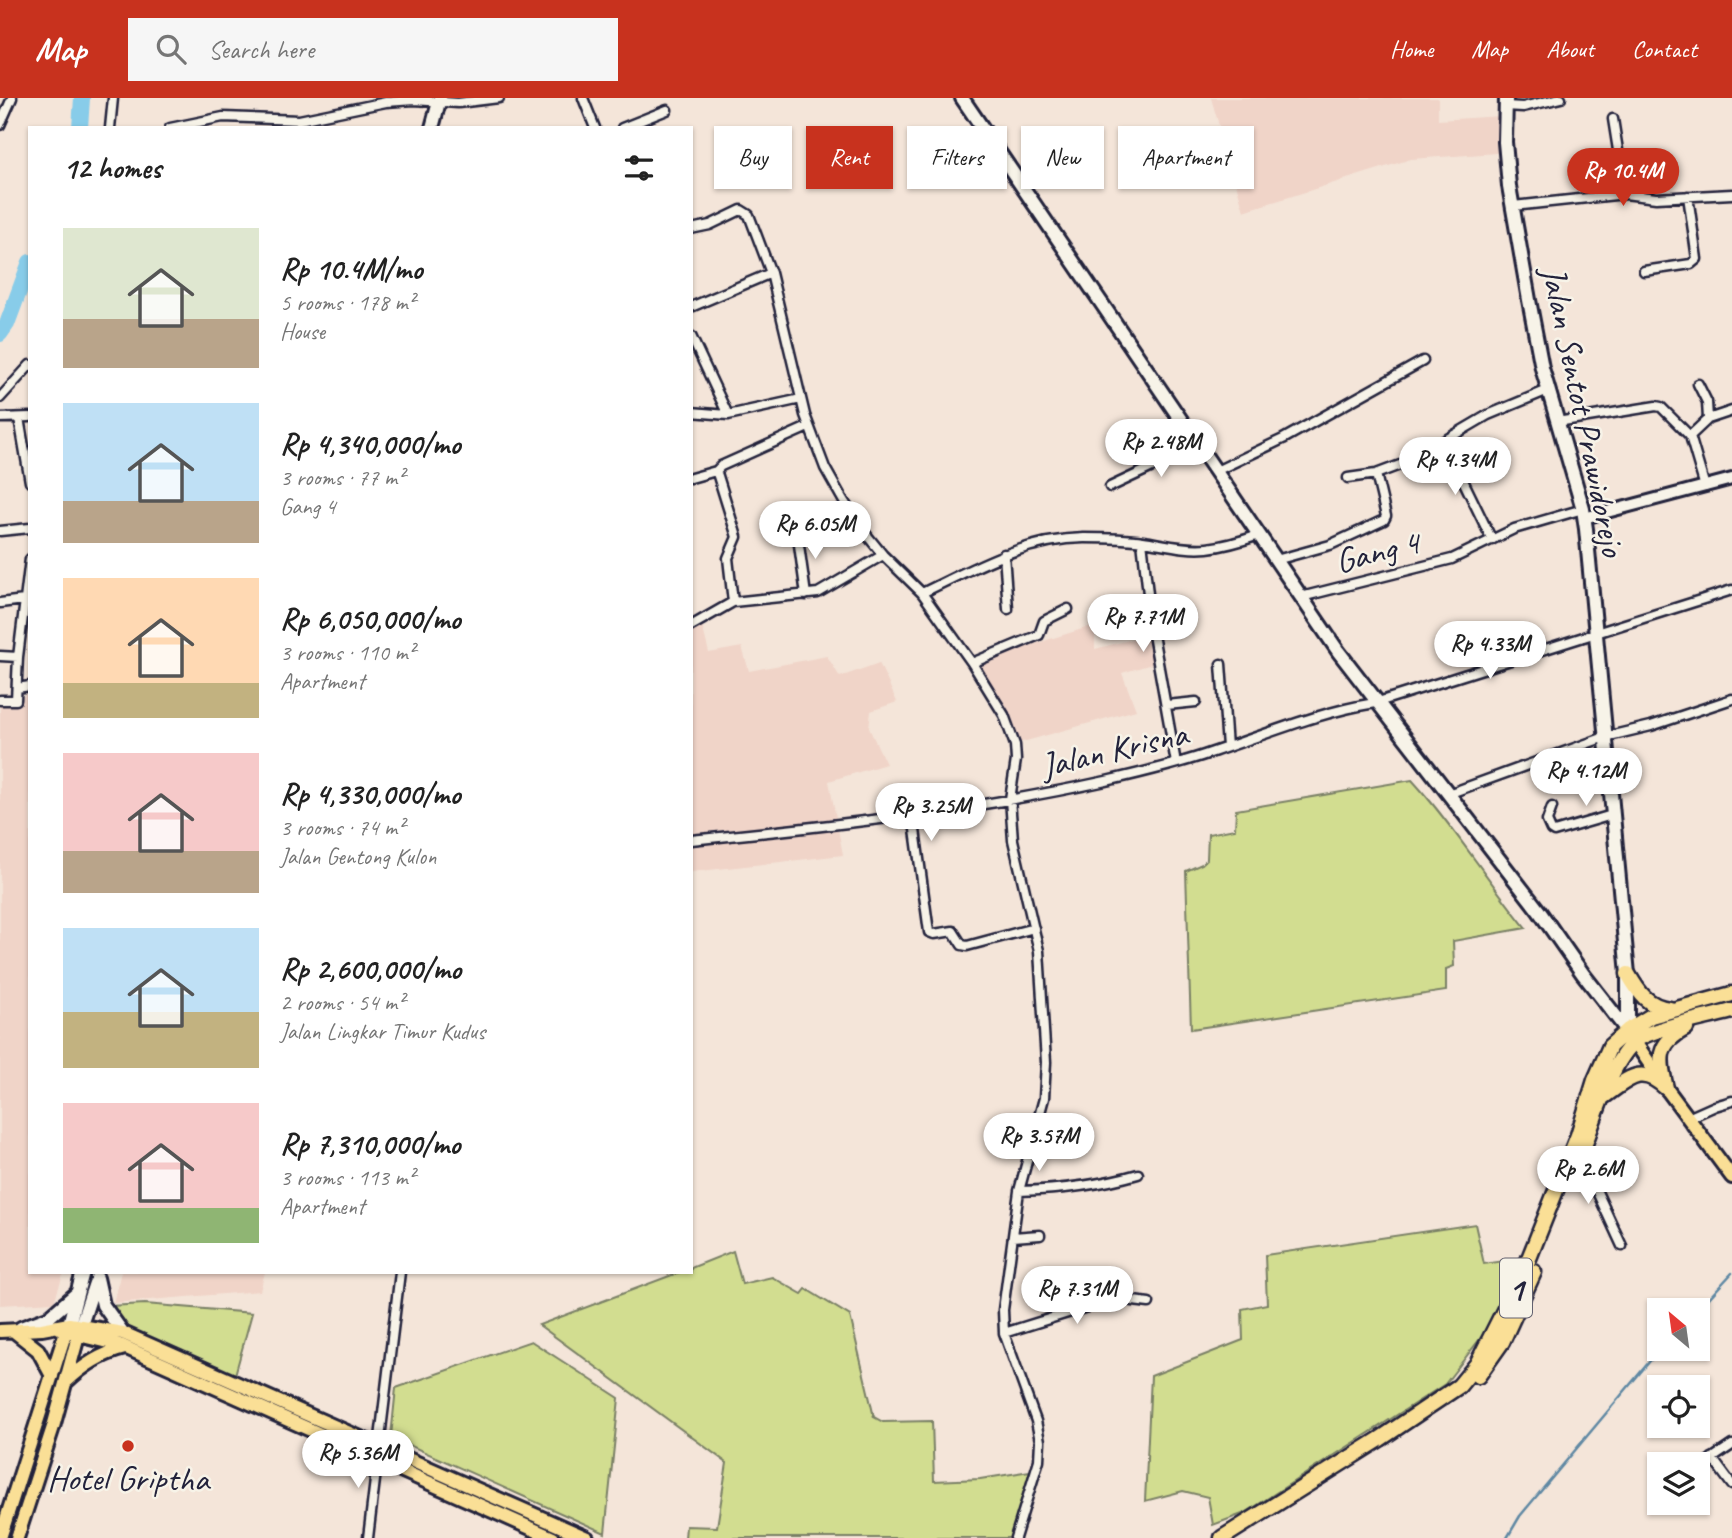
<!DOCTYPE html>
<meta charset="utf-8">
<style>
:root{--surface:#fff;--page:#f6f6f6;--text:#222;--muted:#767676;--accent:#c8321e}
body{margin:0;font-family:Caveat,sans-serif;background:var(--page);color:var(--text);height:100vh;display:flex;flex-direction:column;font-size:26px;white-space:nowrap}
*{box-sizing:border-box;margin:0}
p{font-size:23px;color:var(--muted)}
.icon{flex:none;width:38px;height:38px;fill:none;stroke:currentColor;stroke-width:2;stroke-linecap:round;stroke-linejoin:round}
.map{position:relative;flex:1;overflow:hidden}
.panel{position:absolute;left:28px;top:28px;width:665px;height:1148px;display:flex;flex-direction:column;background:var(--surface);border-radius:0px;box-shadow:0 2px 5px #0004}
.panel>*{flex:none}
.guide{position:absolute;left:714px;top:28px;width:665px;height:63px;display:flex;gap:14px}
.needle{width:46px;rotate:331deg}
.buttons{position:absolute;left:1647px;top:1200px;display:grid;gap:14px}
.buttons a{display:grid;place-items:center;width:63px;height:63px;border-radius:0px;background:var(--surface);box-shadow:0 2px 5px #0004;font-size:35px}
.price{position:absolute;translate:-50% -60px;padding:0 16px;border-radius:24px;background:#fff;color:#222;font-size:23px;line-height:46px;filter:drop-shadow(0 2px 4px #0008)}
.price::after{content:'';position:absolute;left:50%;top:42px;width:21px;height:16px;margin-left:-10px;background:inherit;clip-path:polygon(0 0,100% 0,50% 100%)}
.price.selected{background:var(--accent);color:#fff}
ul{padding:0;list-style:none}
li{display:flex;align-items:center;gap:21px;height:175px;padding:0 35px}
li span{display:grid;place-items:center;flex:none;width:196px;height:140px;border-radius:0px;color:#555}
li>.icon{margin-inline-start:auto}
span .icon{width:84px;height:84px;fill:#fffc;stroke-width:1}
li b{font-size:30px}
h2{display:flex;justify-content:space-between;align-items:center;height:84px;padding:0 35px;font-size:30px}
.tag{padding:0 24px;border-radius:0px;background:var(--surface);box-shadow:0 2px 5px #0004;font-size:24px;line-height:63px}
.tag.selected{background:var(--accent);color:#fff}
header{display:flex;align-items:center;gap:42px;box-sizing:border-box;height:98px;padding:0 35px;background:var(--accent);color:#fff}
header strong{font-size:33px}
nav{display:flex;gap:38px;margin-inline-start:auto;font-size:24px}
.search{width:490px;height:63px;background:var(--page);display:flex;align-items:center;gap:18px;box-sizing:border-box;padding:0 24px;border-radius:0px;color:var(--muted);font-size:26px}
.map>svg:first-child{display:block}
.built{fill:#f0d4c8}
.green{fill:#d2dd90;stroke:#7a8066;stroke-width:2}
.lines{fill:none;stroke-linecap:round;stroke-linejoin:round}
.stream{stroke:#5f88a3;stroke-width:2.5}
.river{stroke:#88cce9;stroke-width:16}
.minor-casing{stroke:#22223b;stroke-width:13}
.tertiary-casing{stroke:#22223b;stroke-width:16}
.secondary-casing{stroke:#22223b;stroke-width:18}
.primary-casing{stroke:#22223b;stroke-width:18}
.trunk-casing{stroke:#22223b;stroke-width:19}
.minor{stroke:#f7f3e8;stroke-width:8}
.tertiary{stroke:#f7f3e8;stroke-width:10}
.secondary{stroke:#f7f3e8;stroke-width:12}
.primary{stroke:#fadf96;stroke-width:12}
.trunk{stroke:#fadf96;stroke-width:14}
.poi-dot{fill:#c8321e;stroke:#f7f3e8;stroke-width:2.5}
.labels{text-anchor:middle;stroke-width:5;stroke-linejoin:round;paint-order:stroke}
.shield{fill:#f7f3e8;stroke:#62616f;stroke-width:2}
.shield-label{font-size:33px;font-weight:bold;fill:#22223b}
.street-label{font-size:35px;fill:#22223b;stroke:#f7f3e8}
.poi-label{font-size:35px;fill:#22223b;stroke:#f7f3e8}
</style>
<header>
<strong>Map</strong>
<div class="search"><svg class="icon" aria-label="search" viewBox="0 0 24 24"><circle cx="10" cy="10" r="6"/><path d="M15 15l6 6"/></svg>Search here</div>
<nav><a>Home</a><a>Map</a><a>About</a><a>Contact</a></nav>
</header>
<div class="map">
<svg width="1732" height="1440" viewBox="0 0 1732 1440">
<rect width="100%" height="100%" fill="#f4e5d9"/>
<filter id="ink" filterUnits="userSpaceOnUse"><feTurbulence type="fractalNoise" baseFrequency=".0143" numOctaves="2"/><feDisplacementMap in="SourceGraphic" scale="14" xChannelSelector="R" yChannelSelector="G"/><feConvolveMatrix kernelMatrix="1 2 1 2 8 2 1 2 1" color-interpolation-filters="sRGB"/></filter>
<g filter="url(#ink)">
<path class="built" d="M1211,0H1438V22L1501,18L1497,55L1411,61L1244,113Z
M701,523L709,555L742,549L749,573L827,558L840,579L879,565L897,604L871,613L869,630L886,666L829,683L843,757L691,774V526Z
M1095,527V551L1148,537L1155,565L1122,575L1136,612L1019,645L1013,626L978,567L1012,553Z
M30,592V1174H64L54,1204L0,1207V605H16Z
M121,1174H265L260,1193L113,1205Z"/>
<path class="green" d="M1412,682C1454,728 1487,782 1526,830L1453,843L1454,868L1446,871V893L1191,931L1186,773L1202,766L1207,761L1208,736L1235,731L1236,712Z
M1475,1126L1484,1166L1519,1161L1503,1204L1489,1229L1445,1286L1245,1415L1213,1427L1208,1399L1183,1393L1145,1403L1151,1278L1243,1242L1242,1211L1267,1206L1265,1157Z
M733,1153L742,1186L772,1179L802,1196L806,1191L850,1218L874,1319L883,1324L932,1323L934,1383L980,1381L1030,1373L1011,1440H685L686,1428L717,1429L727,1365L539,1227L680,1174H691V1170Z
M145,1206L252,1215L235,1277L130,1234L110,1208Z
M531,1243L619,1300L605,1435L391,1339L396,1290Z"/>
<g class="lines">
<path class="stream" d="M1697,1213L1732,1175
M1507,1440L1520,1418L1660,1251"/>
<path class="river" d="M80,30L82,0
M0,236L7,226L30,164"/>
<defs>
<path id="minor" d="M583,0L595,30
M1505,8L1523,9L1561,0
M1613,21L1625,96
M0,27L12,0
M110,30L113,0
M170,30L223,19L299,22L386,4L414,2L458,5L499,0
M622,30L667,12
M1513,108L1625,96L1656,100L1732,96
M691,131L710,127L741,112L749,117L771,175L805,317L825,370L843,402L861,430L883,457L922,495L972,565L1004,617L1015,647L1016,662L1010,701L1013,742L1039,853L1046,964L1044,1000L1019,1093L1003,1212L1004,1235L1036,1323L1040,1343L1039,1362L1015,1440
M1644,173L1691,166L1697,161L1688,98
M691,209L771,175
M691,238L728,317
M1698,286L1707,304L1708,321
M0,300L30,267
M691,314L728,317L801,301
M0,320L30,319
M19,320L30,384
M1557,324L1656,308L1661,309L1690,338L1705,389
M1690,338L1708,321L1732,313
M1444,343L1492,442
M716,373L721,368L808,329
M1216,373L1283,341L1423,263
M691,380L716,373L718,378L737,439L728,460L733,504
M1348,380L1376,376
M1110,389L1199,347
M794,411L806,497
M0,433L30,430
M1142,443L1152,531L1176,665
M1004,456L1008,511
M1276,462L1330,447L1384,422L1386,418L1376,376L1408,364L1488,317L1548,292
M922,495C974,470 1024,441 1084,440C1103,440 1124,440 1143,443C1164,446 1185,452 1207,450C1225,448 1242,443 1259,437
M1301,499L1452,461L1514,431L1583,411
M0,505L24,502
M691,528L733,504L818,495L883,457
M1465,538L1485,570
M0,558L18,559L16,602H0
M18,559L30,461
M972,565L1039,537L1044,523L1068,511
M1221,566L1227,649
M17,590L30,588
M1167,607L1196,604
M1448,696L1605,639L1651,628L1732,601
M1552,709L1547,723L1551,732L1554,734L1612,717
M913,717L929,834L934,836L953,833L962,847L967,848L1034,830
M691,742C830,728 969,713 1106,683C1141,675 1179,666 1213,654C1267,636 1319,614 1375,605L1732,492
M1688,1020L1715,1008L1732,1003
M1580,1057L1622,1148
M1019,1093C1058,1092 1100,1087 1138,1076
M1013,1139L1040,1137
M1004,1235L1103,1204L1125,1202L1149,1205
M1712,1360L1732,1387
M1698,1370L1732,1347
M368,1440L400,1174"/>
<path id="tertiary" d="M1584,420L1732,381"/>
<path id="secondary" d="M962,0L1338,553L1539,813L1583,876L1633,940
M1506,0L1505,44L1509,88L1529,202L1542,270L1583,411L1586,431L1628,876V932
M432,30L440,0
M97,1180L103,1207L123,1235
M69,1226L83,1174
M81,1227L95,1185
M21,1230L48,1220L76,1196"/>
<path id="primary" d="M1635,944L1666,990L1732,1079
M58,1229L66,1234L120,1247L553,1440
M0,1233L42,1231L69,1226L123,1235L587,1440
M14,1233L38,1252L52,1278
M66,1284C84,1267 101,1256 125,1250
M0,1440L68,1227
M17,1440L53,1329L80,1231"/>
<path id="trunk" d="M1628,876C1639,895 1648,909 1670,911
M1666,990C1659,961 1656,946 1686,930
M1603,999C1628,982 1640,965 1666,990
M1583,1051C1595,1020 1613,953 1643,938C1670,926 1703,921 1732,913
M1478,1278L1502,1244L1534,1174
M1222,1440L1380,1341L1459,1288L1477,1266L1524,1173L1578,1037L1595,982L1610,948L1628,932L1651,918L1732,896"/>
</defs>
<use href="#minor" class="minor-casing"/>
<use href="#tertiary" class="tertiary-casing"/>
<use href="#secondary" class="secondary-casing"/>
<use href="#primary" class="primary-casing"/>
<use href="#trunk" class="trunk-casing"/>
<use href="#minor" class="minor"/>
<use href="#tertiary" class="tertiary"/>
<use href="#secondary" class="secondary"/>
<use href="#primary" class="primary"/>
<use href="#trunk" class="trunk"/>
</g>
</g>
<circle class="poi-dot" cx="128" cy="1348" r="7"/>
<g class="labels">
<rect class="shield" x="1500" y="1160.5" width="32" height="59" rx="5"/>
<g class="shield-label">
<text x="1516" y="1202">1</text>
</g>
<g class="street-label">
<text transform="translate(1584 313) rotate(78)" y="12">Jalan Sentot Prawidorejo</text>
<text transform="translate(1377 453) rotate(-14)" y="12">Gang 4</text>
<text transform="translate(1114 651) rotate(-13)" y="12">Jalan Krisna</text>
</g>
<g class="poi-label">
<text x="128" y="1392">Hotel Griptha</text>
</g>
</g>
</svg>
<div class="buttons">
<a><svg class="needle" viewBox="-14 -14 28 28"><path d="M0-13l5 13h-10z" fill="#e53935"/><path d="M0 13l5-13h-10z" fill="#767676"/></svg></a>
<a><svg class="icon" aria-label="locate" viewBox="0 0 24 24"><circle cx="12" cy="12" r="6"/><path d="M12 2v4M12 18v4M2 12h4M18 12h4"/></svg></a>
<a><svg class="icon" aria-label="layers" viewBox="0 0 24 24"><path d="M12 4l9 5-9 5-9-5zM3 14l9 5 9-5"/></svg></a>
</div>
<b class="price selected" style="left:1623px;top:110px">Rp 10.4M</b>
<b class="price" style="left:1161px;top:381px">Rp 2.48M</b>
<b class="price" style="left:1455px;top:399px">Rp 4.34M</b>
<b class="price" style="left:815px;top:463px">Rp 6.05M</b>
<b class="price" style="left:1143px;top:556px">Rp 7.71M</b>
<b class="price" style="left:1490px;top:583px">Rp 4.33M</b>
<b class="price" style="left:1586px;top:710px">Rp 4.12M</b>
<b class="price" style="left:931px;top:745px">Rp 3.25M</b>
<b class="price" style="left:1039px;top:1075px">Rp 3.57M</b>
<b class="price" style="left:1588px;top:1108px">Rp 2.6M</b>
<b class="price" style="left:1077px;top:1228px">Rp 7.31M</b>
<b class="price" style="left:358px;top:1392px">Rp 5.36M</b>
<div class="guide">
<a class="tag">Buy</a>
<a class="tag selected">Rent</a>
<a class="tag">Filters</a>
<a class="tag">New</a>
<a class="tag">Apartment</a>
</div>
<section class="panel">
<h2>12 homes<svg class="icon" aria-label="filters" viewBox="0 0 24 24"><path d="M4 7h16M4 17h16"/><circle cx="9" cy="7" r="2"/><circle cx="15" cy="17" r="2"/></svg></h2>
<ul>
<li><span style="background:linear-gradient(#dfe7d0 65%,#b9a48a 0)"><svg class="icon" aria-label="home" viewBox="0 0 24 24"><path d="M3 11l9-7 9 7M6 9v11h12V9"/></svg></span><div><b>Rp 10.4M/mo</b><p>5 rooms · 178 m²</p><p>House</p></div></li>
<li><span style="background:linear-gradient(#bfe0f5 70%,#b9a48a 0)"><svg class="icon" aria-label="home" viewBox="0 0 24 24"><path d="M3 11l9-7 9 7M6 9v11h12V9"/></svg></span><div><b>Rp 4,340,000/mo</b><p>3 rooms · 77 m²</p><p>Gang 4</p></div></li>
<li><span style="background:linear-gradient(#ffd9b3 75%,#c2b280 0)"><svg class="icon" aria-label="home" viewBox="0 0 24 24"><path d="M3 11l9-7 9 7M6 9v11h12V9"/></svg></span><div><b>Rp 6,050,000/mo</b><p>3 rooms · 110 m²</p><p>Apartment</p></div></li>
<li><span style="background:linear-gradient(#f6c9c9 70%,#b9a48a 0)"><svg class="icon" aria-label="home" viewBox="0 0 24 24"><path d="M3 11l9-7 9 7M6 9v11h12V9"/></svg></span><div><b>Rp 4,330,000/mo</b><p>3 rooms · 74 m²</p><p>Jalan Gentong Kulon</p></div></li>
<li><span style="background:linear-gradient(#bfe0f5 60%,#c2b280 0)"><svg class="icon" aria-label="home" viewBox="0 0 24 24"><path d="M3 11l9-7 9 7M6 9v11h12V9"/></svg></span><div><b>Rp 2,600,000/mo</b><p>2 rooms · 54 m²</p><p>Jalan Lingkar Timur Kudus</p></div></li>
<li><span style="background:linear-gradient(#f6c9c9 75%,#8fb573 0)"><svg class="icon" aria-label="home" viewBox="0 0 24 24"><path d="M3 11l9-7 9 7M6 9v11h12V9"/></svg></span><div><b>Rp 7,310,000/mo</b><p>3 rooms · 113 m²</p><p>Apartment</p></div></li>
</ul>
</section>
</div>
